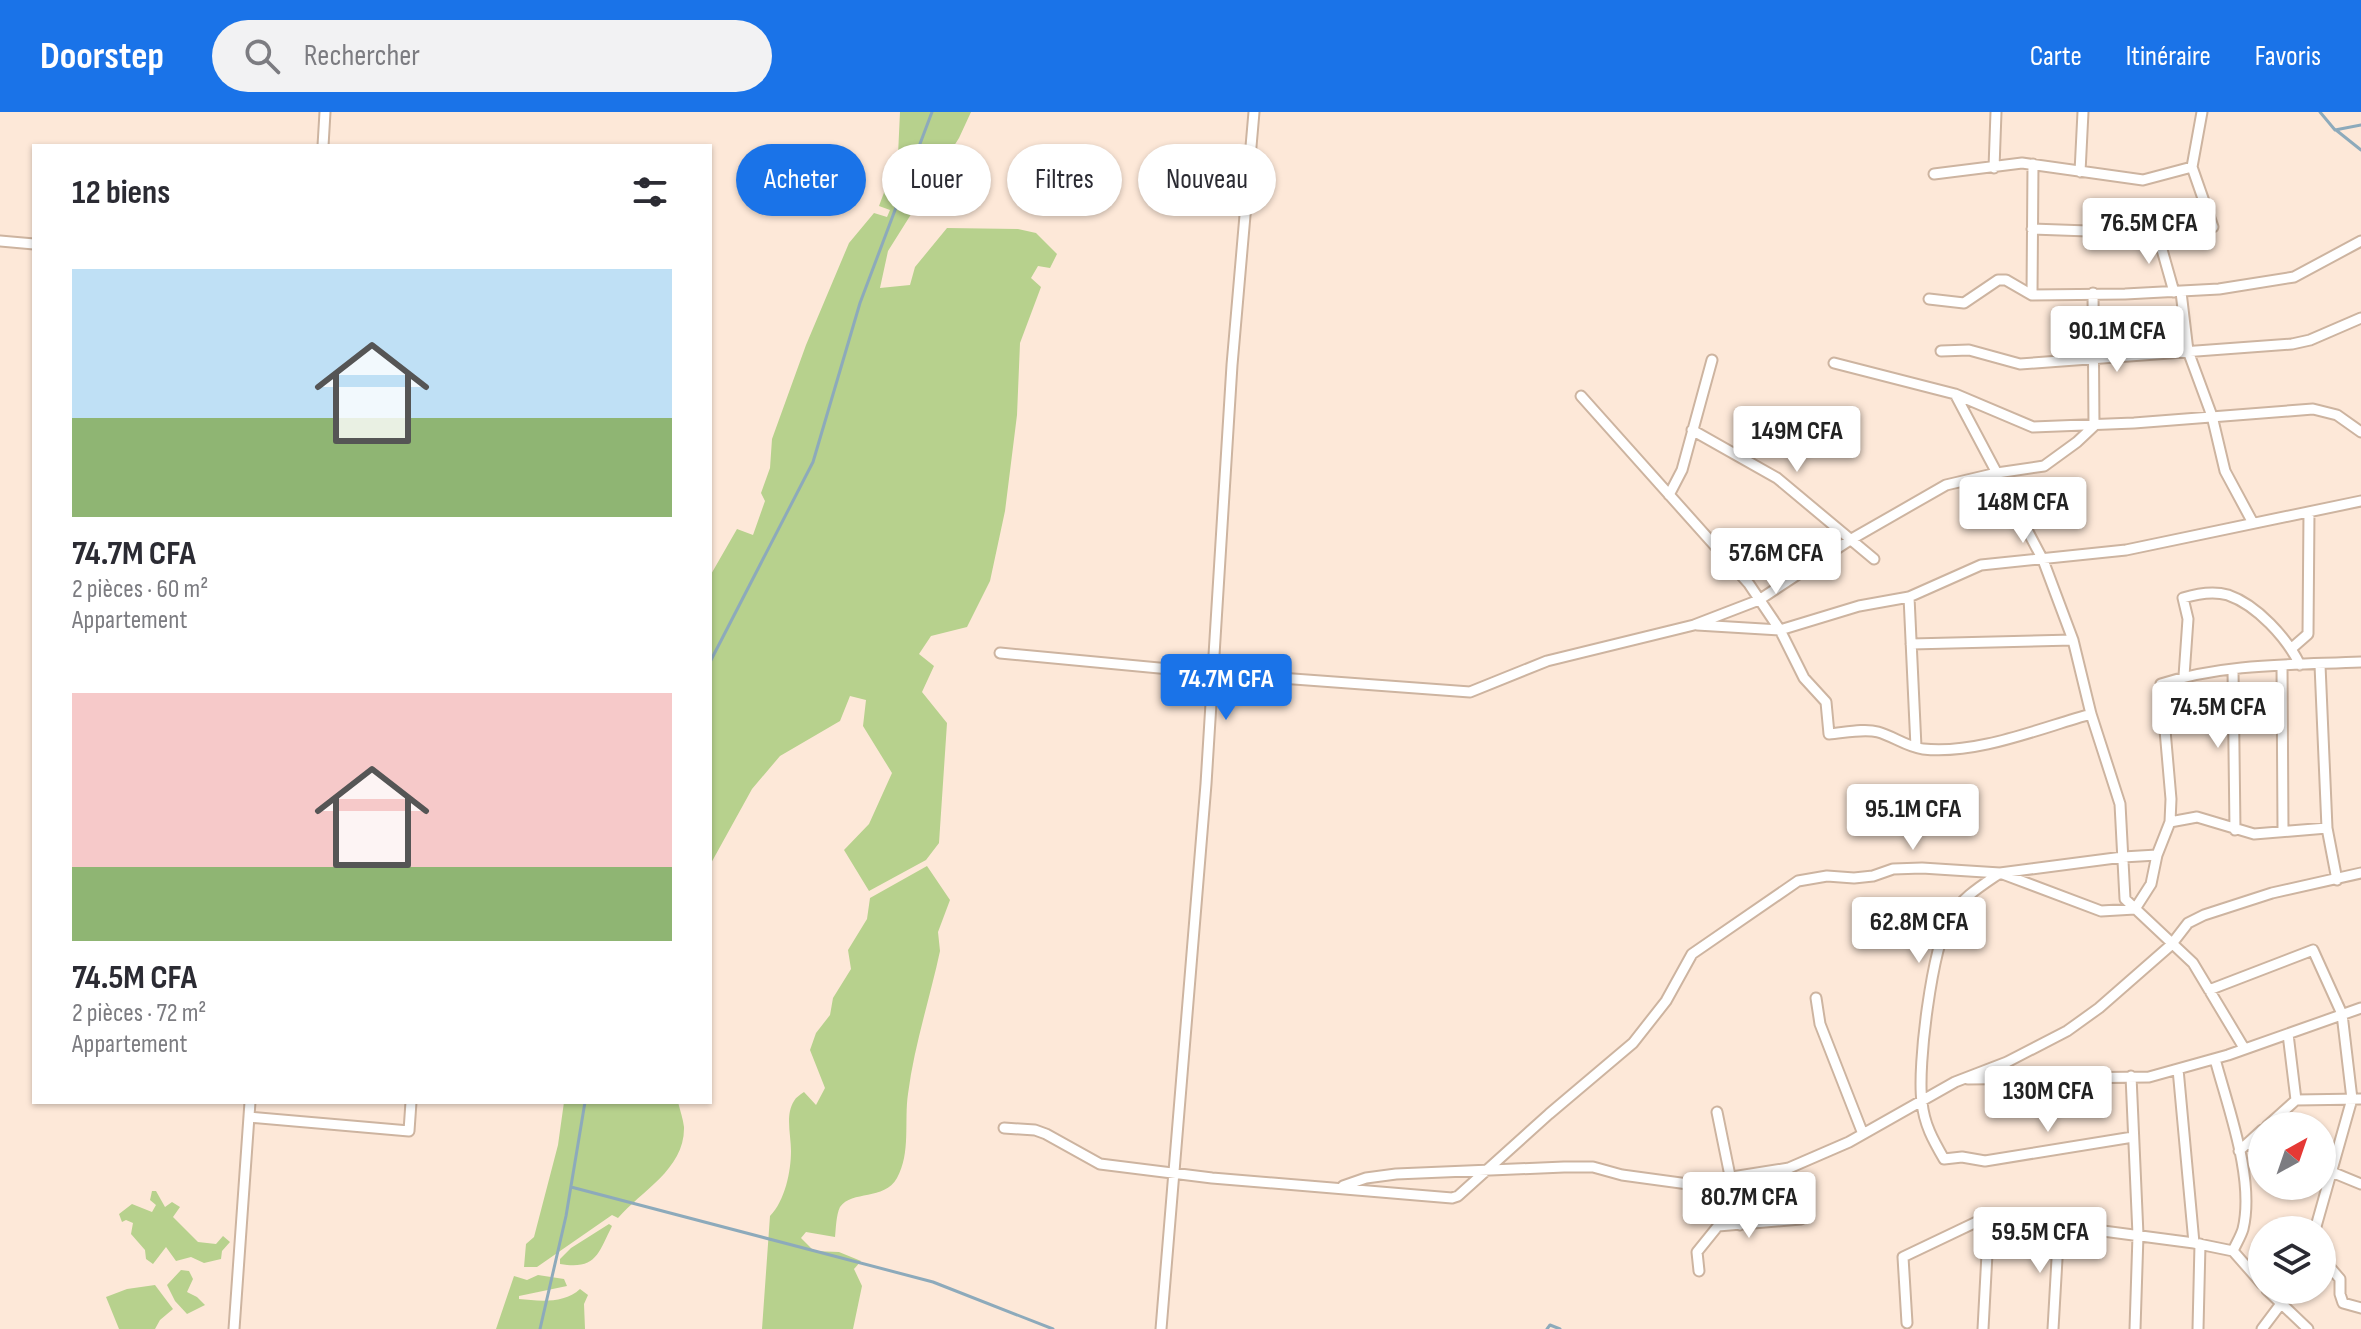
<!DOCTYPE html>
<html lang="fr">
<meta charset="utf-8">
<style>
:root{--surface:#fff;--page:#f2f2f3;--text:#2b2b33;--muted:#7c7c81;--accent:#1a73e8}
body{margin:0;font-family:"Sofia Sans Condensed",sans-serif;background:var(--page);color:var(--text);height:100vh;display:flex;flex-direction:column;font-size:30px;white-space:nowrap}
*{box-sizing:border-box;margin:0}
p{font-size:26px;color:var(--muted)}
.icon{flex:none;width:44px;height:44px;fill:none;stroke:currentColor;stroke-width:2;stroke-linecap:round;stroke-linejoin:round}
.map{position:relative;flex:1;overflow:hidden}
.details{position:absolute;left:32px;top:32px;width:680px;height:960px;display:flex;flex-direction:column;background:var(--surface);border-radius:0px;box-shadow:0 2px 6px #0004}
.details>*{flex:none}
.top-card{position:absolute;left:736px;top:32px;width:760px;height:72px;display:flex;gap:16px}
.needle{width:52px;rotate:40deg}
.fabs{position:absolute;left:2248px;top:1000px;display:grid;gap:16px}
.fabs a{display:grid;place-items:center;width:88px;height:88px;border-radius:50%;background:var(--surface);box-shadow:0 2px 6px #0004;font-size:40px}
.price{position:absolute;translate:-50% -68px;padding:0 18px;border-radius:8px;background:#fff;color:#222;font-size:26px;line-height:52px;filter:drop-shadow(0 2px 4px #0008)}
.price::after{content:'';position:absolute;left:50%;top:48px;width:24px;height:18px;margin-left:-12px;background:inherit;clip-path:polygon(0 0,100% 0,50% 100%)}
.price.selected{background:var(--accent);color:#fff}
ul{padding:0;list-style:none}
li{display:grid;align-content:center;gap:16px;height:424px;padding:0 40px}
li span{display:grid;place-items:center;height:248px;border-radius:0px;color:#555}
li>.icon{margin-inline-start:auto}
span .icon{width:144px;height:144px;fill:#fffc;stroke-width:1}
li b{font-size:34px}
h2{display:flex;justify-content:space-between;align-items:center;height:96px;padding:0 40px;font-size:34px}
.tag{padding:0 28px;border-radius:36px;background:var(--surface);box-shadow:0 2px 6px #0004;font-size:28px;line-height:72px}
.tag.selected{background:var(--accent);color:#fff}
header{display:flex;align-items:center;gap:48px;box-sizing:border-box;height:112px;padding:0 40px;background:var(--accent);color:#fff}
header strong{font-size:38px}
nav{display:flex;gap:44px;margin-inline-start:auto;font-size:28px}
.search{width:560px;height:72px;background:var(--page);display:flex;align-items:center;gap:20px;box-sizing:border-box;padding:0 28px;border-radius:44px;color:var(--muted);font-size:30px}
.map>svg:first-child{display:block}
.green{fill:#b7d18d}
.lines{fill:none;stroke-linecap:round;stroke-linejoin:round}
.stream{stroke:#8daabb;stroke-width:3}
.minor-casing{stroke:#cdb4a0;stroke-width:13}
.minor{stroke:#fff;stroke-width:9}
</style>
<header>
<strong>Doorstep</strong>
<div class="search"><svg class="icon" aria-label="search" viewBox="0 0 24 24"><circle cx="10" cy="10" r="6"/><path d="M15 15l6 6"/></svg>Rechercher</div>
<nav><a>Carte</a><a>Itinéraire</a><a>Favoris</a></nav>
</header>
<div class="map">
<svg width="2361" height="1217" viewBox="0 0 2361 1217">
<rect width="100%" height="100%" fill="#fde8d8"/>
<path class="green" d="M900,0H971L959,26L888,139L880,176L910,173L915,155L947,116L1018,117L1036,121L1057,142L1050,156L1038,154L1031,166L1041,175L1020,231L1017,303L1005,399L990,469L967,515L931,524L919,542L934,554L922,580L947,611L939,731L926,748L869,779L844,738L869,712L892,661L863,614L866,588L850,584L840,609L780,644L752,677L710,753V464L737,417L753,423L765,389L761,381L770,356L772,327L806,233L849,131L874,101L887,105L890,98L879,94L898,43Z
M927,754L950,788L938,820L940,839C930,886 914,934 908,982C904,1009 911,1041 897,1066C884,1089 852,1078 840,1095C836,1103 836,1117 835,1125L806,1120L801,1126L814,1139L839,1140L861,1149L854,1157L862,1174L853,1217H762L770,1104C785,1089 791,1059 791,1039C791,1023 785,1003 794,989C796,985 800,983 804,980L816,993L825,976L810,938L816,921L830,903L833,886L851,857L848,838L867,807L870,786Z
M564,990H678C680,998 683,1007 684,1015C685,1057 641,1079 618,1106L612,1103L537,1155H524L526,1132L534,1125L558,1033Z
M152,1079H156L165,1095L172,1090L180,1095L173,1105L198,1130L216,1132L223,1124L230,1130L222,1139L221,1147L204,1151L191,1145L176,1149L166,1135L153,1152L146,1147L145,1138L131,1122L133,1111L126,1108L122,1110L119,1102L132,1092L152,1100L156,1093L150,1088Z
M609,1112L612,1114C598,1142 596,1158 560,1152V1147L571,1136Z
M181,1158L189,1159L193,1167L187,1180L197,1185L205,1193L187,1202L175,1189L167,1173Z
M538,1163L564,1167L567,1174L519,1184V1187C539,1189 564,1192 580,1177L588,1183L584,1192L585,1217H496L514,1164L527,1168Z
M155,1173L173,1197L160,1208L155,1217H119L106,1185L127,1177Z"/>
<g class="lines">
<path class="stream" d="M2320,0L2335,18L2361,13
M2336,18L2361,38
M710,550L813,350L860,191L932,0
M571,1075L933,1170L1053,1217
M540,1217L566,1104L585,990
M1547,1217L1550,1213L1560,1217"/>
<defs>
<path id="minor" d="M323,34L325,0
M1994,56L1996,0
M2080,60L2083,0
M1934,62L2022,51L2143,68L2192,55
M2032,117L2144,121L2213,115L2192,55L2202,0
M2157,120L2174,180
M0,129L34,132
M2181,180L2188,239L2212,304L2225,359L2253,411
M2032,183L2033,52
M1929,187L1964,191L1998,168H2006L2032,183L2125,182L2219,177L2294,165L2361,129
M1941,239L1969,238L2020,252L2292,232L2310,228L2361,206
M1834,251L1955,282L2033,315L2134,311L2313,297L2337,303L2361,320
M1955,282L2043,448L2073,528L2091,602L2120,692L2125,787L2193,851L2244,936
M1581,284L1749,472L1780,518L1804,566L1826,590L1829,622C1843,621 1864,616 1878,620C1893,624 1907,635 1923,637C1977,643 2040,616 2091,602
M1692,318L1777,366L1874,447
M1669,383L1682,358L1712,248
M1909,485L1916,635
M1697,513L1780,518L1859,494L1909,485L1981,453L2126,438L2361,389
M1911,532L2073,528
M2292,536L2308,522L2309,400
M1000,541L1212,561L1470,580L1547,549L1694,513L1759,488L1850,428L1946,373L1997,361L2044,354L2077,330L2094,314L2093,181
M2320,553L2327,716L2337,768
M2282,554L2283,719
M2233,558L2235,718
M2184,564L2188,507L2183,486C2196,482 2214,479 2228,483C2257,493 2287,526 2300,553
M2327,716L2254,722L2197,705L2170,710L2171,687L2161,572C2224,551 2295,553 2361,550
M2209,878L2313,838L2342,902L2352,987L2315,1118
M1816,886L1820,912L1863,1022
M2288,922L2296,988
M2215,947C2228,996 2255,1067 2243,1117C2241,1124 2236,1132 2233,1139
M2178,957L2194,1131
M2131,964L2138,1123L2135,1217
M1968,967L2149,965L2228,943L2361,896
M1717,1000L1740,1113
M249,1005L409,1019L411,990
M2267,1014L2296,988L2361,987
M1004,1016L1035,1018L1046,1022L1100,1052L1212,1066L1452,1086L1458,1084L1549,1002L1633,931L1666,889L1692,842L1798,769L1827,764L1854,766L1873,764L1893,757L1922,756L2000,761L2123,745L2157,743
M2133,1025L1985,1049L1962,1045L1944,1047C1933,1028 1924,1012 1922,990C1917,954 1932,836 1950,806C1961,786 1981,774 2000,761L2101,799L2135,797L2151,772L2157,743L2170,710
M2247,1032L2262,1036
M2239,1039L2262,1018
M2322,1056L2361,1072
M1343,1074L1366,1066L1396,1062L1564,1055H1593L1622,1063L1688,1072L1789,1056L1849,1030L1955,970L2007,950L2067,919L2099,896L2171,833L2188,811L2204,803L2272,781L2361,761
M2322,1146L2340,1167V1182L2343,1191L2361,1196
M1699,1159L1697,1140L1718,1114L1801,1107
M2267,1178L2308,1217
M1907,1211L1903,1145L1989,1104L2194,1131L2233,1139L2262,1172
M234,1217L250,990
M1161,1217L1206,672L1232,253L1254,0
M1983,1217L1989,1104
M2053,1217L2059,1112
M2198,1217L2200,1132
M2262,1217L2280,1193"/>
</defs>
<use href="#minor" class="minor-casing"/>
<use href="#minor" class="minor"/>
</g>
</svg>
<div class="fabs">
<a><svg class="needle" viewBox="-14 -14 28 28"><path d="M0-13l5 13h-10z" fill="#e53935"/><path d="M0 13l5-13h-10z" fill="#7c7c81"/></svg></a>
<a><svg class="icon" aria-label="layers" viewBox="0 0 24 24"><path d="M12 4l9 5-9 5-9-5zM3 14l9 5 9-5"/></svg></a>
</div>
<b class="price" style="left:2149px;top:154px">76.5M CFA</b>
<b class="price" style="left:2117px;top:262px">90.1M CFA</b>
<b class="price" style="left:1797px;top:362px">149M CFA</b>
<b class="price" style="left:2023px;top:433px">148M CFA</b>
<b class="price" style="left:1776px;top:484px">57.6M CFA</b>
<b class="price selected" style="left:1226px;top:610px">74.7M CFA</b>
<b class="price" style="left:2218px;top:638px">74.5M CFA</b>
<b class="price" style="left:1913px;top:740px">95.1M CFA</b>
<b class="price" style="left:1919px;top:853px">62.8M CFA</b>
<b class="price" style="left:2048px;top:1022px">130M CFA</b>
<b class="price" style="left:1749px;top:1128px">80.7M CFA</b>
<b class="price" style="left:2040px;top:1163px">59.5M CFA</b>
<div class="top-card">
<a class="tag selected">Acheter</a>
<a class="tag">Louer</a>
<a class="tag">Filtres</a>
<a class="tag">Nouveau</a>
</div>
<section class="details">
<h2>12 biens<svg class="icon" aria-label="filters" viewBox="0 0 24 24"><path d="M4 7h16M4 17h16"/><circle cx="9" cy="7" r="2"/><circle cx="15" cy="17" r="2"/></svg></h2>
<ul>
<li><span style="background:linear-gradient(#bfe0f5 60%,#8fb573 0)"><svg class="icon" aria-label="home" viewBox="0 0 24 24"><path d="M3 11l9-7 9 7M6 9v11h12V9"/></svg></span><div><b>74.7M CFA</b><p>2 pièces · 60 m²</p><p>Appartement</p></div></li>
<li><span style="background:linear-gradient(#f6c9c9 70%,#8fb573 0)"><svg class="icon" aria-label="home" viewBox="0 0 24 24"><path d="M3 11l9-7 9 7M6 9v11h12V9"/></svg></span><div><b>74.5M CFA</b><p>2 pièces · 72 m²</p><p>Appartement</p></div></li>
</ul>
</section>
</div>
